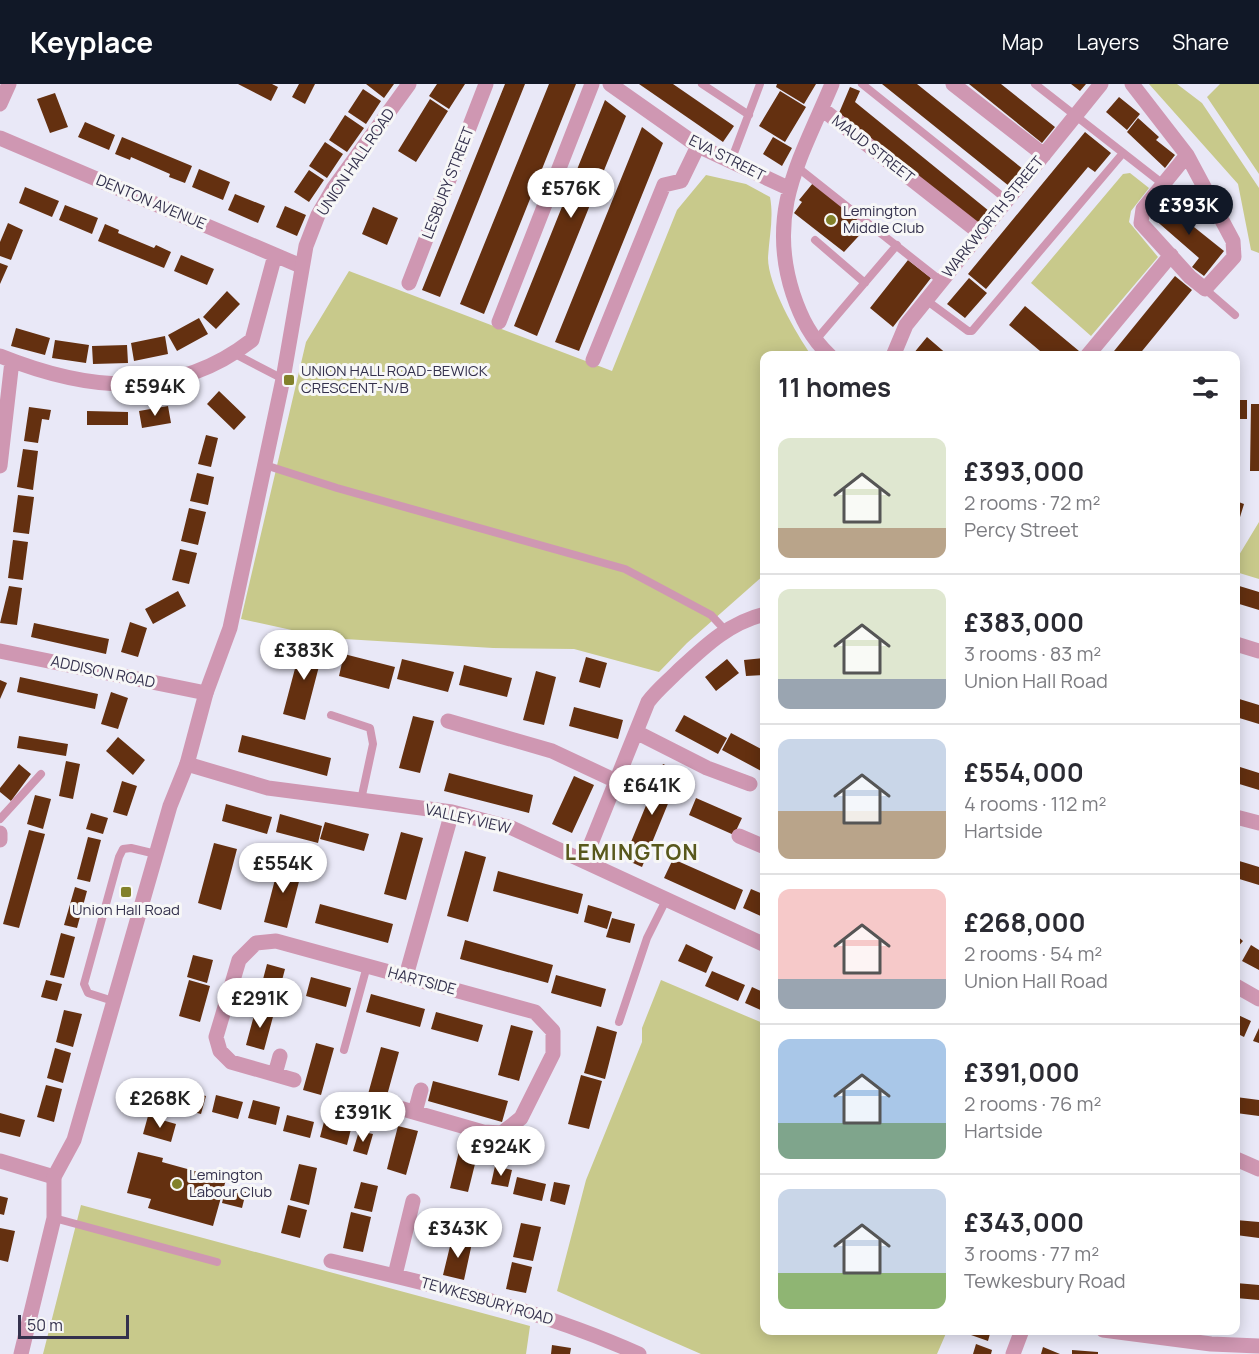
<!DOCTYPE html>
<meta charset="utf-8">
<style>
:root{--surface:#fff;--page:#f2f2f3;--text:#2b2b33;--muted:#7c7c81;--line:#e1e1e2;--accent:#111827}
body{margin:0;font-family:Manrope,sans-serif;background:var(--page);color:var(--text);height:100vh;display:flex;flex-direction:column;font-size:22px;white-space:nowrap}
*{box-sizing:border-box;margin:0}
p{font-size:20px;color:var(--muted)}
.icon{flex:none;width:33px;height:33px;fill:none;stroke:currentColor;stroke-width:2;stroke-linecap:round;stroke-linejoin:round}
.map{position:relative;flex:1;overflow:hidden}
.panel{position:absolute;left:760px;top:267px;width:480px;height:984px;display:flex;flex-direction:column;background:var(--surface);border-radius:12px;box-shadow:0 3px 15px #0003}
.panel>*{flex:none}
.scale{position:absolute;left:18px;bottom:15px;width:111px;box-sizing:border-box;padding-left:6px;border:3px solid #34314d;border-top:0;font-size:16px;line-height:21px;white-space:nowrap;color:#34314d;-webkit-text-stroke:4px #f7f7f7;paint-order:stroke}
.price{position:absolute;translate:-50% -51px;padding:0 14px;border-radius:21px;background:#fff;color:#222;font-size:20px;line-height:39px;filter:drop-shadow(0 2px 3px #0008)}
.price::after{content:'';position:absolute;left:50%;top:36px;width:18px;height:14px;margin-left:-9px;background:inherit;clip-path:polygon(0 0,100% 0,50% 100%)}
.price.current{background:var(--accent);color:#fff}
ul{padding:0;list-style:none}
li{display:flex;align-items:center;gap:18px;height:150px;padding:0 18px}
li+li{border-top:2px solid var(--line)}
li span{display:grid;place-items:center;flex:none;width:168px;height:120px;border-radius:12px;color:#555}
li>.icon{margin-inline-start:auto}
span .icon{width:72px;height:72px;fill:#fffc;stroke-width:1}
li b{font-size:26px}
h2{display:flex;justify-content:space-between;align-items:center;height:72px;padding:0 18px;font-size:26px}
header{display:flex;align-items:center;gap:36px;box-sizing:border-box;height:84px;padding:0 30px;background:var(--accent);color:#fff}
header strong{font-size:28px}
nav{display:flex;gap:33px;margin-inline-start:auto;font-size:21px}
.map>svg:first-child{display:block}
.green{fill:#c8c98b}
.building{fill:#643010}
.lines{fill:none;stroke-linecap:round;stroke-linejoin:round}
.service{stroke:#cf97b2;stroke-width:8}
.minor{stroke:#cf97b2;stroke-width:15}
.tertiary{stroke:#cf97b2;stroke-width:15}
.poi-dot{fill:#82812a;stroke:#f7f7f7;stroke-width:2}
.labels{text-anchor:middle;stroke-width:6;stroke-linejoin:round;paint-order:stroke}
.street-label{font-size:15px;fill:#34314d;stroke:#f7f7f7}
.poi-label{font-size:15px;fill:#34314d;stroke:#f7f7f7;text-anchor:start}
.district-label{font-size:21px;font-weight:bold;letter-spacing:1.5px;fill:#58581c;stroke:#f7f7f7}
</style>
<header>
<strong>Keyplace</strong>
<nav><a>Map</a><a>Layers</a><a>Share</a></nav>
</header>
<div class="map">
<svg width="1259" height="1270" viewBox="0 0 1259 1270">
<rect width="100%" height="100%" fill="#e9e8f7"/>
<path class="green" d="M1149,0H1177L1202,19L1259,104V169L1251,166L1238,100Z
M1220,0H1259V90L1207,13Z
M1130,89L1149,104L1131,127L1129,138L1158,173L1091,252L1031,199L1123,90Z
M706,91L746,100L770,113C774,134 769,153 768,174C768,201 796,249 811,271L765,272V490L687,559L659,588L574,565L493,564L328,554L241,535L306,258L349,187L612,287L677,126Z
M1259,438V495L1236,488V476Z
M661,896L765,940V1246L947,1247L937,1270H701L557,1207L586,1096L642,958V944Z
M81,1121L530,1242L526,1270H43Z"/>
<path class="building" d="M238,0H272L278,3L271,17Z
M299,0H315L305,20L292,13Z
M366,0H394L384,14Z
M437,0H465L449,25L429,12Z
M505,0H525L440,213L422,206Z
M549,0H576L484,230L460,220Z
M639,0H673L734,42L723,58Z
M777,0H816L804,20L776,3Z
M882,0H917L1023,85L1009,102Z
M969,0H1001L1055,43L1042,59Z
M1071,0H1086L1080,7Z
M850,3L860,7L855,18L989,127L978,141L839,29Z
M363,5L381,17L366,40L348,28Z
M780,7L806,23L785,58L759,42Z
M55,9L68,43L50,49L37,15Z
M1119,13L1140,30L1127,46L1106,28Z
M430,15L448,27L416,78L398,67Z
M605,16L626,32L537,252L514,242Z
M345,31L364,44L347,68L329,56Z
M1138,34L1159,53L1156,56L1175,71L1165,84L1127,48Z
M85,38L115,51L109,66L78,53Z
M642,43L663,59L579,267L555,258Z
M1085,48L1111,69L1095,88L1088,83L986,205L968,190Z
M122,53L192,82L185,99L169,93L170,90L131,73L130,76L115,70Z
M773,53L792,64L782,82L763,70Z
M325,58L343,70L327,94L309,82Z
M199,85L230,98L223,116L192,103Z
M309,86L324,96L309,118L294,108Z
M813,99L867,143L844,168L794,129L802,118L799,116Z
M25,103L59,117L52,133L19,119Z
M235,110L265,122L258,139L228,126Z
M1168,116L1193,135L1189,139L1224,167L1204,192L1192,183L1199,174L1153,134Z
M65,121L98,134L92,150L59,136Z
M285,122L306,131L297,152L276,143Z
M373,123L398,134L387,161L362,150Z
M8,139L23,146L11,176L0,172V158Z
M105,140L119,146L118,149L154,164L156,161L171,168L164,184L98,157Z
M181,171L214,185L207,201L174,187Z
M908,176L931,194L893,243L870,224Z
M0,179L8,182L0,200Z
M1175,192L1192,206L1138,272H1110Z
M969,194L987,209L965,234L947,220Z
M227,207L240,220L216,245L203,233Z
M1025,222L1079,267L1076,272H1046L1009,241Z
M199,234L208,250L177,267L168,251Z
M16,244L50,254L45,271L11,262Z
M165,252L168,270L134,277L131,259Z
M927,253L949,272L913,270Z
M55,256L89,261L86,279L52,274Z
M127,261L128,279L93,280L92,262Z
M219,307L246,333L234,346L207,320Z
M1236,316H1247V335H1236Z
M1251,320H1259V387H1250Z
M168,322L171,339L142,344L139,327Z
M29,323L51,326L49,336L42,335L38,359L24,357Z
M87,327L128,328V341H87Z
M206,351L218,354L211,383L198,380Z
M23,365L38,367L33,406L17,403Z
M197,389L214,393L208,421L190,417Z
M18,411L34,413L29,450L13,448Z
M1236,417L1244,420L1237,443H1236Z
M189,424L206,428L198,461L181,457Z
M13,456L28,458L23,496L8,494Z
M180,465L197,469L189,500L172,496Z
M1236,501L1259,508V526L1236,519Z
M9,502L22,504L17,541L0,539Z
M178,507L186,522L153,540L145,525Z
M130,538L147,544L138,573L121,568Z
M34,539L109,555L106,570L31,553Z
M302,558L324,563L305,636L283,630Z
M344,570L395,583L389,605L339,592Z
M586,573L607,579L600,604L579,598Z
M765,574V591L746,592L744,576Z
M402,575L454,588L448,608L397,595Z
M727,575L739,589L716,607L705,593Z
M464,581L512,594L507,613L459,601Z
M536,587L556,593L544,641L523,636Z
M20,593L98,610L95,625L17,608Z
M0,596L7,599L0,615Z
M111,608L128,614L118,645L101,640Z
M1236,614L1259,621V640L1236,633Z
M574,623L623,636L618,655L569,642Z
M684,631L727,654L718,670L675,647Z
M413,632L434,637L420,689L399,684Z
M731,649L765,667V689L722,666Z
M242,651L331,674L327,692L238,668Z
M19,652L68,660L66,672L17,664Z
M118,653L145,676L133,691L106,667Z
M66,677L80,680L73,715L59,712Z
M19,680L31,690L11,717L0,708V704Z
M663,680L681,688L642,783L624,775Z
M1240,683L1259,689V706L1236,699Z
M449,689L533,711L529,729L444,707Z
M574,692L594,701L572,749L552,740Z
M122,697L137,702L127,732L113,728Z
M35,711L51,715L43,745L27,740Z
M696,714L742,734L734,751L689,731Z
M226,720L272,733L267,750L222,737Z
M91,729L108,734L103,750L86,745Z
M280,730L322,742L318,759L276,748Z
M325,738L369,750L364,767L320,755Z
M29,746L45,750L19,844L3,840Z
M401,748L423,754L406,816L384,810Z
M88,753L101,756L90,798L77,795Z
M214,759L237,765L221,826L198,819Z
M465,767L486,773L468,838L447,832Z
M673,775L743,806L735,826L664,794Z
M280,776L303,782L287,844L264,838Z
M1236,776L1259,783V801L1236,794Z
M498,787L583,810L578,830L493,807Z
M75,803L87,807L77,844L64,841Z
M751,805L765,811V834L743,824Z
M320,820L393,840L388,859L315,839Z
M588,821L612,828L607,845L584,838Z
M612,834L635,840L630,859L606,853Z
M61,849L75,853L64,894L50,891Z
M1236,851L1243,857L1236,865Z
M465,856L553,881L548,899L460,875Z
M686,860L713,873L706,889L678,877Z
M1251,861L1259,866V886L1242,877Z
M193,871L213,876L207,899L187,893Z
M267,880L285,885L275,923L257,918Z
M712,887L745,901L738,917L705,902Z
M556,891L606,905L601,923L551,909Z
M311,893L351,904L346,923L306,912Z
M46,896L62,900L57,917L41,913Z
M189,896L210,902L200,938L179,932Z
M752,903L765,909V928L745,919Z
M371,910L425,925L420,943L366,928Z
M256,924L274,929L264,966L246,961Z
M64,926L82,930L73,963L56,958Z
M436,928L483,941L478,958L431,945Z
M1236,930L1251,937L1244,953L1236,949Z
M511,941L533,947L519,997L498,991Z
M597,942L617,948L605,995L584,989Z
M1259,944V959L1253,957Z
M316,959L334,964L321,1011L303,1006Z
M381,963L399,968L383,1026L365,1021Z
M55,964L71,969L63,999L47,994Z
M581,991L602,997L589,1045L568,1040Z
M157,994L173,998L168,1017L152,1013Z
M433,997L508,1017L502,1038L428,1017Z
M46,1001L62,1005L54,1038L37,1033Z
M179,1005L206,1012L201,1030L175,1023Z
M216,1011L243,1018L238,1035L212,1028Z
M1236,1013L1259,1016V1032L1236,1029Z
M253,1016L280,1023L276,1041L248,1034Z
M0,1029L25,1036L20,1053L0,1048Z
M287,1031L314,1038L310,1054L283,1047Z
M148,1032L176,1040L171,1058L143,1050Z
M325,1034L352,1041L347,1061L320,1053Z
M398,1042L418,1047L406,1091L387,1085Z
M359,1047L373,1050L367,1071L353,1067Z
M461,1059L479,1064L468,1108L450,1104Z
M138,1068L163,1074L162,1078L209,1091L210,1087L227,1092L213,1142L148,1124L151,1115L127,1109Z
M299,1080L317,1084L309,1121L290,1116Z
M495,1082L512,1086L508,1103L491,1100Z
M517,1093L546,1100L542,1117L513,1110Z
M361,1098L378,1102L372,1128L354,1124Z
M554,1098L570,1101L565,1121L550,1117Z
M226,1103L246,1108L242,1124L222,1119Z
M0,1112L8,1114L4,1131L0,1130Z
M288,1121L307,1126L300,1154L281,1149Z
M459,1124L479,1128L472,1155L453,1151Z
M351,1128L371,1133L363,1168L343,1164Z
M1236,1136L1259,1138V1154L1236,1151Z
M521,1139L541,1143L533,1177L513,1173Z
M0,1144L15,1147L8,1178L0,1176Z
M452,1154L472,1159L464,1196L443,1191Z
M512,1178L532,1183L526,1209L506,1205Z
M1236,1199L1259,1201V1216L1236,1214Z
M973,1246H991L988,1257L971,1251Z
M976,1260L992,1266L991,1270H973Z
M552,1261L571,1264L570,1270H551Z
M1043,1263L1060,1270H1041Z
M1072,1266L1098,1268V1270H1072Z"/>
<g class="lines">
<path class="service" d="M702,0L749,31
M862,0L1007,116
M1035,0L1163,100
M731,77L760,0
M797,83L941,197
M815,156L865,199
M1205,205L1235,231
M926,216L968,247H972L1123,69
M815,257L897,161
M235,270L283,295
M265,381L337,404L625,485L711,531L725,546
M331,631L370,644L373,660L361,716
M0,735L41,690
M113,917L88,909L84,900L119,773L123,765L131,764L156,770
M619,938L647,854L666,816
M344,966L367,882
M54,1134L217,1178"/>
<path class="minor" d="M610,0L698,62L788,104
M953,0L1044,71
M1132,0L1187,71L1233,157L1234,173L1205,205L1190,193L1141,139L1143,125L1187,71
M0,20L9,0
M822,25L980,149
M0,54L301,182
M409,199L486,0
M499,238L592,0
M0,272C87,307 174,317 252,256L275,171
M830,272C811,254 801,234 793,210C766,127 801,74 832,0
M893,272L906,241L1101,0
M1087,272L1171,171
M593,276L664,101L681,97L698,62
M0,382L12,277
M1236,560L1259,567
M0,567L206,609
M448,637L552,667L616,697
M636,648L707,684L750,700
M187,680L268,704L452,728L512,744L765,861
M1236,733L1259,739
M0,749V756
M739,752L765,763
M584,777L648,618C657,606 666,599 677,588C704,563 728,539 765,530
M406,892L452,728
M1236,902L1259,915
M275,990L280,972
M294,996L231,978L220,967L216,953L239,876L256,859L276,857L535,928L553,947V970L521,1034L502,1049L483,1048L396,1023
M415,1028L421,1006
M1236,1075L1259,1085
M0,1077L54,1093
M331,1177C436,1201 541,1226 639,1270
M395,1191L413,1117
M1103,1246L1211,1260L1259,1262
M1013,1270L1022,1246"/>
<path class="tertiary" d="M21,1270L54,1134V1093L74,1056L170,722L187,680L206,609L230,544L283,295L306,162L318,131L333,105L409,0"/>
</g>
<g class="poi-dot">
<circle cx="831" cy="136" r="6"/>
<rect x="283" y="290" width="12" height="12" rx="3"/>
<rect x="120" y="802" width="12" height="12" rx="3"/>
<circle cx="177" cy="1100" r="6"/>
</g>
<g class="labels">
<g class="street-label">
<text transform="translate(873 65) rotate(38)" y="5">MAUD STREET</text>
<text transform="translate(727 74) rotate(27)" y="5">EVA STREET</text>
<text transform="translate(356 78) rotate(-56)" y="5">UNION HALL ROAD</text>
<text transform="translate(448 99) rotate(-69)" y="5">LESBURY STREET</text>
<text transform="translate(151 118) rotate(23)" y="5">DENTON AVENUE</text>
<text transform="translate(993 133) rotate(-51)" y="5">WARKWORTH STREET</text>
<text transform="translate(103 588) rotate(12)" y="5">ADDISON ROAD</text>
<text transform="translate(468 735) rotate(13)" y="5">VALLEY VIEW</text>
<text transform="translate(422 897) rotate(15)" y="5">HARTSIDE</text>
<text transform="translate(487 1217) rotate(16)" y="5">TEWKESBURY ROAD</text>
</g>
<g class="poi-label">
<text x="843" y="132">Lemington<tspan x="843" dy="17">Middle Club</tspan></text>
<text x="301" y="292">UNION HALL ROAD-BEWICK<tspan x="301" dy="17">CRESCENT-N/B</tspan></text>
<text x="126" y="831" text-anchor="middle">Union Hall Road</text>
<text x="189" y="1096">Lemington<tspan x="189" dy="17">Labour Club</tspan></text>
</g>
<g class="district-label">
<text x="632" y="776">LEMINGTON</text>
</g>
</g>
</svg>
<div class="scale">50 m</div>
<b class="price" style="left:571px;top:135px">£576K</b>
<b class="price current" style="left:1189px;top:152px">£393K</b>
<b class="price" style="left:155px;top:333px">£594K</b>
<b class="price" style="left:304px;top:597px">£383K</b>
<b class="price" style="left:652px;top:732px">£641K</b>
<b class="price" style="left:283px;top:810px">£554K</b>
<b class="price" style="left:260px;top:945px">£291K</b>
<b class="price" style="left:160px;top:1045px">£268K</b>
<b class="price" style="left:363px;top:1059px">£391K</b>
<b class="price" style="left:501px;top:1093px">£924K</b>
<b class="price" style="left:458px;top:1175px">£343K</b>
<section class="panel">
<h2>11 homes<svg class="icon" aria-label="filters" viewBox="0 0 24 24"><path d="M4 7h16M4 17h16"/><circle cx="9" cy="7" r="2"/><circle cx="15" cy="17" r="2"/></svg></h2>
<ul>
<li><span style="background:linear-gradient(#dfe7d0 75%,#b9a48a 0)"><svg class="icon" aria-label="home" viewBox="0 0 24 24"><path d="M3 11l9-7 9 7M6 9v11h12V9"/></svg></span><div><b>£393,000</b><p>2 rooms · 72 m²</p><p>Percy Street</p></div></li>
<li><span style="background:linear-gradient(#dfe7d0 75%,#9aa5b1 0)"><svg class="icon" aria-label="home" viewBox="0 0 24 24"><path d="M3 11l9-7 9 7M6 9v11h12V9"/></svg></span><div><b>£383,000</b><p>3 rooms · 83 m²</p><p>Union Hall Road</p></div></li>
<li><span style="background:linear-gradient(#c9d6e8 60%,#b9a48a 0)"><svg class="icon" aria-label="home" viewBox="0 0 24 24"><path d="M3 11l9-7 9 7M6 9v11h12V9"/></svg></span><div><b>£554,000</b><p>4 rooms · 112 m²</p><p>Hartside</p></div></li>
<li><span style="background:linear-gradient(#f6c9c9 75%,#9aa5b1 0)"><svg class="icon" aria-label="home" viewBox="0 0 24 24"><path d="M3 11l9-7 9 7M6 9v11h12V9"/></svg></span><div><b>£268,000</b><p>2 rooms · 54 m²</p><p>Union Hall Road</p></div></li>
<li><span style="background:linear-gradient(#a9c7e8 70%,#7fa58c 0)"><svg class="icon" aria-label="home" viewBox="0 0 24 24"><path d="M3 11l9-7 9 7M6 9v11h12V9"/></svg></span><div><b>£391,000</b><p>2 rooms · 76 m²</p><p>Hartside</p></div></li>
<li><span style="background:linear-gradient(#c9d6e8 70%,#8fb573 0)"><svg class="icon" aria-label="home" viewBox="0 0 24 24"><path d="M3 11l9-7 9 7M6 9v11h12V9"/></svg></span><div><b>£343,000</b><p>3 rooms · 77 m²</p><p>Tewkesbury Road</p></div></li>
</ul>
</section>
</div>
